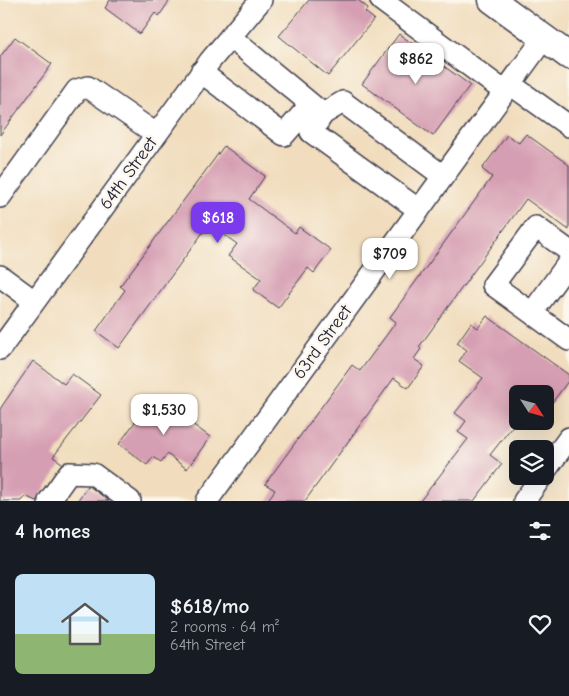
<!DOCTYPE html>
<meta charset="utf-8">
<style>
:root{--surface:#171b24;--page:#242831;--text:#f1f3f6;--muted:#9ea1a6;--line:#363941;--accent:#7c3aed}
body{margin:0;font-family:"Comic Neue",sans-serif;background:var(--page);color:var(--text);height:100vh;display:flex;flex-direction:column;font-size:19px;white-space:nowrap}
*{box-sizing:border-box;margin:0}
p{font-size:16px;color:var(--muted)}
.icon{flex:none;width:28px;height:28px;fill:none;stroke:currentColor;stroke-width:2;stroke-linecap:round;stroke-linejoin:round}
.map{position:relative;height:501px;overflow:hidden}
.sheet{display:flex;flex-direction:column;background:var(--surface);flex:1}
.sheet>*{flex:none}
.needle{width:32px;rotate:126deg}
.controls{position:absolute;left:509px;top:385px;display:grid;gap:10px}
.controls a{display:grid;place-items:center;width:45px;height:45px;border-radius:8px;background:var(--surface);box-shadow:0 5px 20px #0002;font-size:25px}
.price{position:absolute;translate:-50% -42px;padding:0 11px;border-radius:10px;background:#fff;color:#222;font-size:16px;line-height:32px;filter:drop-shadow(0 1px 2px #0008)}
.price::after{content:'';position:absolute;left:50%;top:30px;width:15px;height:11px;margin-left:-8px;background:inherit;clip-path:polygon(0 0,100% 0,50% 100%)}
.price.on{background:var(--accent);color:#fff}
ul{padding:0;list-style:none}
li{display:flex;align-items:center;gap:15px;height:125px;padding:0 15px}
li+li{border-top:1px solid var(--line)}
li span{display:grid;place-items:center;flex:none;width:140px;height:100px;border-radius:8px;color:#555}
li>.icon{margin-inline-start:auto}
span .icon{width:60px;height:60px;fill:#fffc;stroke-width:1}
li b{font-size:21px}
h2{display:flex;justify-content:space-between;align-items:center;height:60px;padding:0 15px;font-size:21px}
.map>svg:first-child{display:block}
.building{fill:#d69eb2}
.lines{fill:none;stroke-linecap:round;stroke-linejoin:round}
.minor-casing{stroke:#413e4e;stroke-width:24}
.major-casing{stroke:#413e4e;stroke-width:29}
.minor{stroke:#fff;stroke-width:21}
.major{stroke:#fff;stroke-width:26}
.labels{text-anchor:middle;stroke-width:5;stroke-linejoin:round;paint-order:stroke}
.street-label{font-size:18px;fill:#22223b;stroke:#fbf7ec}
</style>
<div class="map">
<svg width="569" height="501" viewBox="0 0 569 501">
<rect width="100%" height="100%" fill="#fbf7ec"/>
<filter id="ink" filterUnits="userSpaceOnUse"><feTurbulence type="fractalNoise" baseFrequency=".02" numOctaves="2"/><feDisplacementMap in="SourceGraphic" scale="10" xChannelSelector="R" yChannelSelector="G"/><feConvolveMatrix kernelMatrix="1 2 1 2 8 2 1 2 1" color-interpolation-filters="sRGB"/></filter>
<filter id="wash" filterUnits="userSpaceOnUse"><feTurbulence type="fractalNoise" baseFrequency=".0096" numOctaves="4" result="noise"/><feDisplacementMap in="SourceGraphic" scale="20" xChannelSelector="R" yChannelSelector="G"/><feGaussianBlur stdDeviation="1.12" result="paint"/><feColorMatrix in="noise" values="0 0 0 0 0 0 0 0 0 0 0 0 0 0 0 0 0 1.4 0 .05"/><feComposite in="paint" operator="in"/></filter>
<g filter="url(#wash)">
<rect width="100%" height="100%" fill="#f1ddbd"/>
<g id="blocks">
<path class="building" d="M110,0H170L159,16L155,13L140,34L105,8Z
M309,0H358L368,8L365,12L374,19L328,76L279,36Z
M399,34L470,85L433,136L362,84Z
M15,37L52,64L0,135V57Z
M526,134L569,165V230L526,199L419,347L421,349L414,359L424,366L408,388L394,378L305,501H267L275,490L265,484L352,365L360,371L396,322L390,317L492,177L482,169L507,135L519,143Z
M224,146L265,176L249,199L295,233L299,227L331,250L314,273L308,268L278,308L253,290L261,279L228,256L237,244L209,224L119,348L96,331L125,290L120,286Z
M487,316L569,375V380L545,412V394H518V419L490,455L502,464L474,501H420L468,439L458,432L466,421L455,413L483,378L459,361L467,350L457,343L471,323L478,328Z
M33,361L64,384L72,374L101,395L53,457L62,463L36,501L25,496L21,501H0V409Z
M154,396L210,437L187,469L167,454L161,462L153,457L147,465L119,444Z
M88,486H89L109,501H77Z"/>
</g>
</g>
<g filter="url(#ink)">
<use href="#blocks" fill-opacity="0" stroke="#413e4e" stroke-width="1"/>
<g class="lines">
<defs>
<path id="minor" d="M381,0L505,92
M230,37L323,114L343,102L443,176
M201,72L284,135L311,104
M510,84L569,126
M323,114L311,132L419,210
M0,197L77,90L88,87L156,134
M569,251L536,227L493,285L569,340
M0,276L34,301
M532,313L569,262
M0,349L210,61L261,0
M545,471L569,438
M49,501L69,473L93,474L130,501
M207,501L544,38
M524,501L542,476"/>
<path id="major" d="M492,0L569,56"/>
</defs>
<use href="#minor" class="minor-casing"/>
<use href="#major" class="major-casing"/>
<use href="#minor" class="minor"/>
<use href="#major" class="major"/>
</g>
</g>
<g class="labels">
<g class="street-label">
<text transform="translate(128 173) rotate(-54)" y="6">64th Street</text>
<text transform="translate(322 342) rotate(-54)" y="6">63rd Street</text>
</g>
</g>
</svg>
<div class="controls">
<a><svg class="needle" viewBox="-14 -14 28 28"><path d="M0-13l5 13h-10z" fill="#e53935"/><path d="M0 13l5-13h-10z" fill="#9ea1a6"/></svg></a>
<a><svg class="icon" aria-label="layers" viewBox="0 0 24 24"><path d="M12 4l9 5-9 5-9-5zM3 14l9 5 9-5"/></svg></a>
</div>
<b class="price" style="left:416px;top:85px">$862</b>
<b class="price on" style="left:218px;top:244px">$618</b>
<b class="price" style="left:390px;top:280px">$709</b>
<b class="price" style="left:164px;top:436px">$1,530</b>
</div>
<section class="sheet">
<h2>4 homes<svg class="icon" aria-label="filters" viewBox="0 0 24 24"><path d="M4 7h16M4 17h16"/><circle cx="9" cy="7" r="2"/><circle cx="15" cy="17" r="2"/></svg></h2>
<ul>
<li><span style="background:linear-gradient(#bfe0f5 60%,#8fb573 0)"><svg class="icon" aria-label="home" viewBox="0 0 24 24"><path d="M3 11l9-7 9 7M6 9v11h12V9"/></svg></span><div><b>$618/mo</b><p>2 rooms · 64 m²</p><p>64th Street</p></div><svg class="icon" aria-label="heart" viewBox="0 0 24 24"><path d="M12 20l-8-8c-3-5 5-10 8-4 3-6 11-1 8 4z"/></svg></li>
</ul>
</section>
